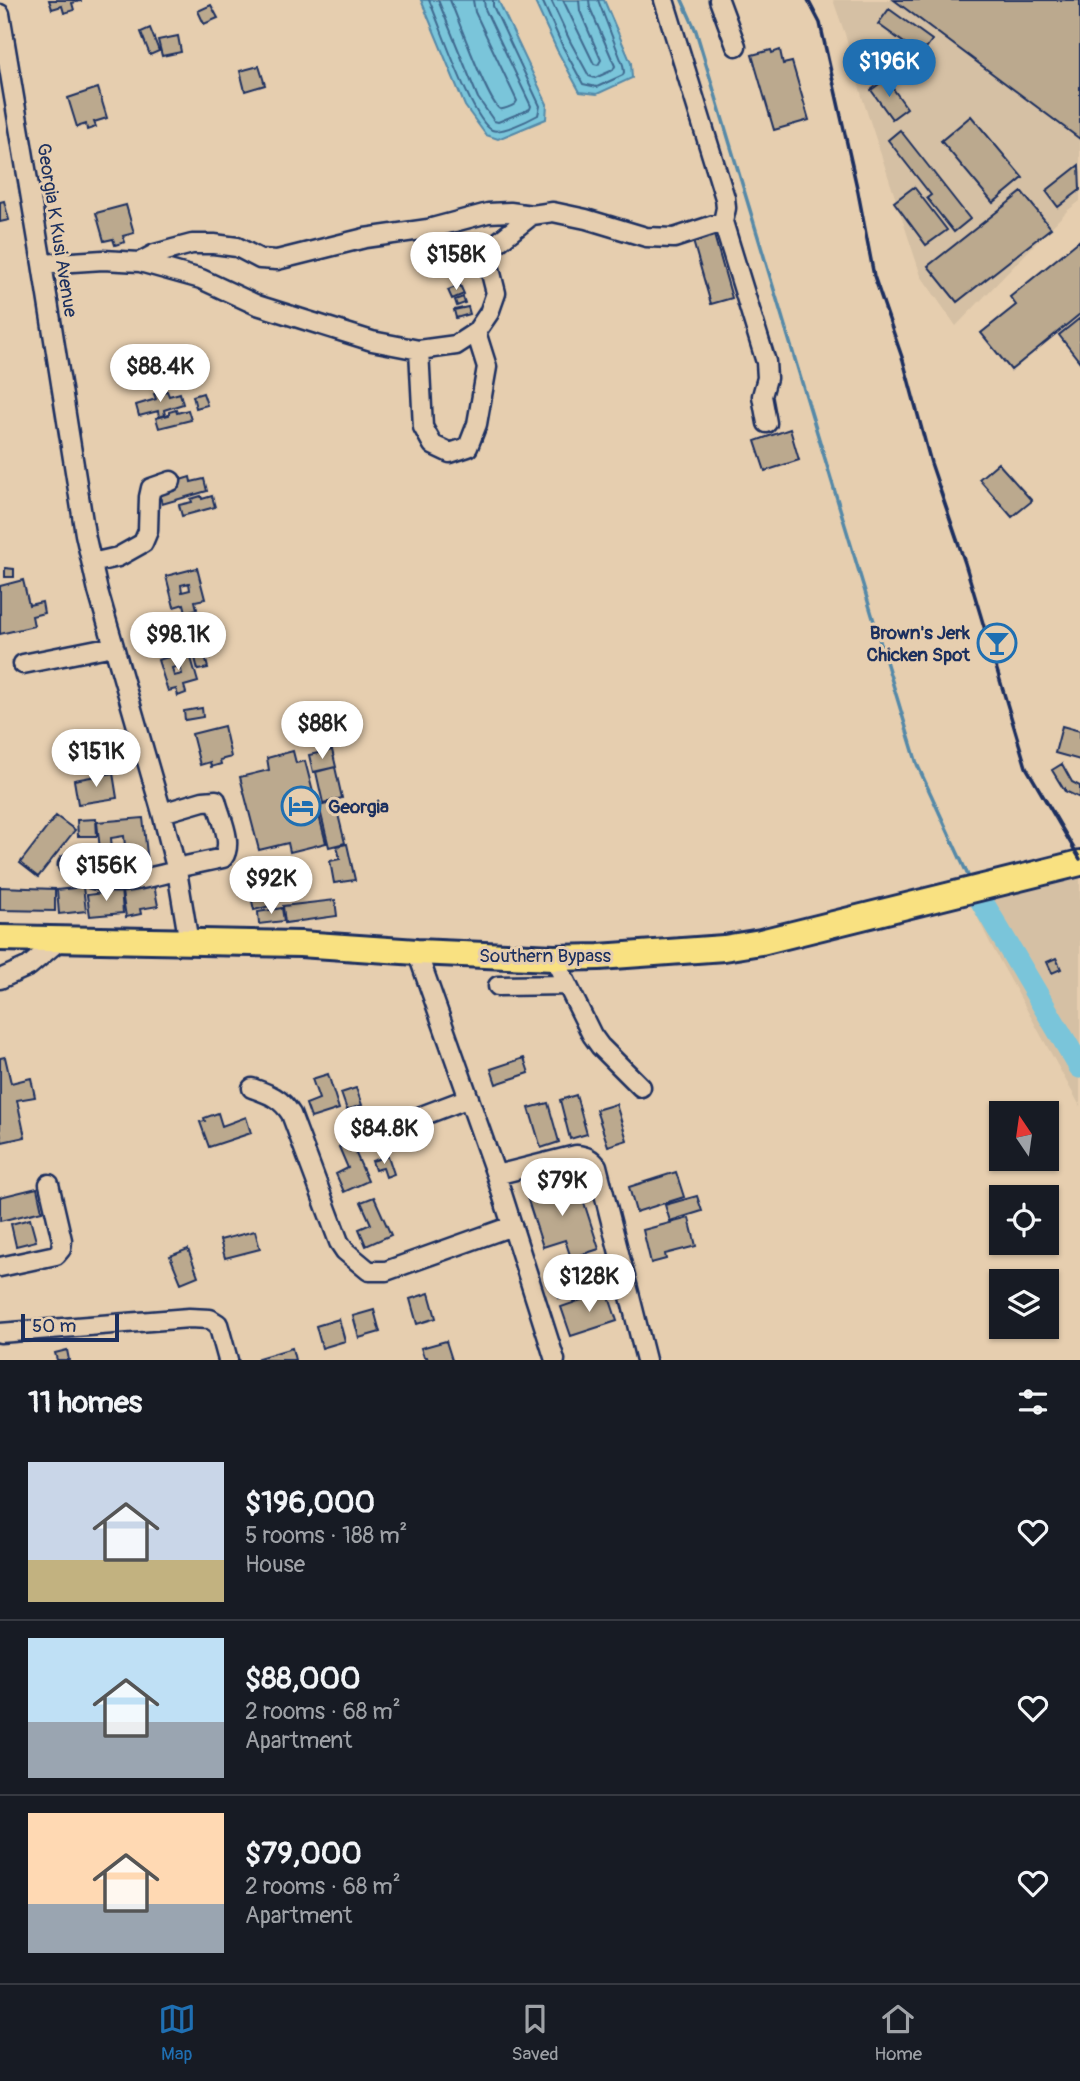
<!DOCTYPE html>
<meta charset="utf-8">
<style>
:root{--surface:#171b24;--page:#20242c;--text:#f1f3f6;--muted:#9ea1a6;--line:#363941;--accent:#1f6fb2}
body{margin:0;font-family:Pangolin,sans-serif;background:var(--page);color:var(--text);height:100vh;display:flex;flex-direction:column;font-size:26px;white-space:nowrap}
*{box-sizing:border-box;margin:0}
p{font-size:23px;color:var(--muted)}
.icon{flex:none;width:38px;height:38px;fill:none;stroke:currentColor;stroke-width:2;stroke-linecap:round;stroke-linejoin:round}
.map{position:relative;height:1360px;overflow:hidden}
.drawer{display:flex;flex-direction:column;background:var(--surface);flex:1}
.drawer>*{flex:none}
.needle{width:46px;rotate:347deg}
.fabs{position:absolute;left:989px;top:1101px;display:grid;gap:14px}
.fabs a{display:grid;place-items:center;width:70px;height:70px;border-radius:0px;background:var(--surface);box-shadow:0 2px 5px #0004;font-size:35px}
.scale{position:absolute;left:21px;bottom:18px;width:98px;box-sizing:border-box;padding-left:7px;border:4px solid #1b2f5e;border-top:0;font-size:19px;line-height:24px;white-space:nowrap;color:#1b2f5e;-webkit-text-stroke:5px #e6ceaf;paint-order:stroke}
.price{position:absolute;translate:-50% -60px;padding:0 16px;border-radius:24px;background:#fff;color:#222;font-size:23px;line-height:46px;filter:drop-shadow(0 2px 4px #0008)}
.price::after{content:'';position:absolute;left:50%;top:42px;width:21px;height:16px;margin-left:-10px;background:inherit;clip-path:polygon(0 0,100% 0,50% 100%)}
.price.on{background:var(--accent);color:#fff}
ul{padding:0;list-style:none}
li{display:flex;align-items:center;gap:21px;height:175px;padding:0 28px}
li+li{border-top:2px solid var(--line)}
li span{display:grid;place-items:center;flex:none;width:196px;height:140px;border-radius:0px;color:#555}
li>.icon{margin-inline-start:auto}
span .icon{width:84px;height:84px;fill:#fffc;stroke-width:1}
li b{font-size:30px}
h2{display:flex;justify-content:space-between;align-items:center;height:84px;padding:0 28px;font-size:30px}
.tabs{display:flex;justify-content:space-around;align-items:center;height:98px;border-top:2px solid var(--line);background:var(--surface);font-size:19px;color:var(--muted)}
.tabs a{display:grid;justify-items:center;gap:4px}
.tabs .on{color:var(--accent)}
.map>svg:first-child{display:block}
.built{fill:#d5c0a4}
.water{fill:#7ac5da;stroke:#5489a8;stroke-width:2}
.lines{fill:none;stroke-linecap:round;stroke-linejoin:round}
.shore{stroke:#416b90;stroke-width:2}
.stream{stroke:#5489a8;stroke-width:3.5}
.river{stroke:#7ac5da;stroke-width:23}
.building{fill:#bba98e;stroke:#1b2f5e;stroke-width:2;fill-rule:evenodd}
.minor-casing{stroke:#1b2f5e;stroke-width:23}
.highway-casing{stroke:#1b2f5e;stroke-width:30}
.minor{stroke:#e6ceaf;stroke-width:18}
.highway{stroke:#f9e181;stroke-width:24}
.rail{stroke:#1b2f5e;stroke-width:3.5}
.labels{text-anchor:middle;stroke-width:6;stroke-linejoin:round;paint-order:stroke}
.street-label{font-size:19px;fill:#1b2f5e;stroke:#e6ceaf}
.poi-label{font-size:19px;font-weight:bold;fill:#1b2f5e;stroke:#e6ceaf;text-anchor:end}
</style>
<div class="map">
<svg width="1080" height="1360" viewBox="0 0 1080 1360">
<rect width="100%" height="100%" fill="#e6ceaf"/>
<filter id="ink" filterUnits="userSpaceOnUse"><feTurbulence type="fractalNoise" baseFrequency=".0143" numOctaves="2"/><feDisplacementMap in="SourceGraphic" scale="14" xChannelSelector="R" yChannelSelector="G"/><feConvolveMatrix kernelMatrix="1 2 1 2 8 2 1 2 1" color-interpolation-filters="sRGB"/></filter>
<g filter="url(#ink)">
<path class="built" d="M833,0H1080V201L1067,211L956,326L921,276L863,100L845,34Z
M1080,871V1106L990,943L968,898Z"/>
<path class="water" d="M421,0H498L547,104L546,119L498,139L486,135L465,106Z
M534,0H604L631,63L632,78L597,94L580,92L557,50Z"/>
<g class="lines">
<path class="shore" d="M429,0C440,24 472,121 492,130C501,134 529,120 538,115L540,106L493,6V0
M438,0L478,98L494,121L498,122L530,109L531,106L485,9L484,0
M450,0C457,16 489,105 500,109C503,110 512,106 515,104L517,101L475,12L473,0
M542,0L563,47L583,84L597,87L623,75L624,72L623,65L598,0
M551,0L571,43L589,76L595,78L613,70L615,66L590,8L589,0
M563,0L594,64L598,65L601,60L580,11L579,0"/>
<path class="stream" d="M682,0L696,31L917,764L971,882"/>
<path class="river" d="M975,890L1080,1067"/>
</g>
<path class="building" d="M49,0H81V1L72,3L74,10L64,13L62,6L52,9Z
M894,0H1080V139Z
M211,5L218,18L204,24L198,11Z
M889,9L932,40L921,55L878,24Z
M150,28L159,51L150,55L141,32Z
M178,36L181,52L162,56L158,40Z
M771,50L772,53L780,50L783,64L792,62L809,120L774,130L752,55Z
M872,50L889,72L875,83L858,61Z
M259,66L265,85L245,91L240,71Z
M886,79L907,108L892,119L871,90Z
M98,88L107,118L94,122L96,127L87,130L86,124L77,127L68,98Z
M971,116L1023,178L993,203L941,141Z
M900,130L970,219L954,232L927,198L931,195L888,140Z
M1079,165L1080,190L1058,207L1046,191Z
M914,187L947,230L926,245L894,202Z
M1022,192L1051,228L957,302L928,266Z
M4,201L9,220L0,222V202Z
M126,205L134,233L123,236L125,242L115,245L113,239L104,241L96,213Z
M714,235L732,298L711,304L693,241Z
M1080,240V314L1011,370L981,333L1016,305L1010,297Z
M460,285L464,294L452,299L448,290Z
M463,297L465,303L457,306L455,300Z
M468,307L470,314L456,318L454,310Z
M1080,318V362L1059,335Z
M167,391L169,396L180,393L183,404L164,410L165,415L159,417L158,411L139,416L136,405L156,399L154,394Z
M203,393L207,405L196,408L193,396Z
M176,410L177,413L188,410L191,420L159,428L156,418L169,415V412Z
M790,429L799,460L765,471L755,441Z
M998,463L1032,501L1012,517L979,479Z
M190,477L191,482L204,479L207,491L162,504L159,492L179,486L177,481Z
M201,496L202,499L212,496L215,507L182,516L179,505L192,502L191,499Z
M5,568L14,569V577H5Z
M197,568L205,599L195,601L197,609L186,612L184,604L174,607L166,576ZM189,583L190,590L182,592L181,585Z
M23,580L29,605L42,602L44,613L32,616L34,626L0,634V586Z
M198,630L208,668L198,670L189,633Z
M189,651L198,682L184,686L186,693L178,696L176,689L168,691L158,660ZM180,666L182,674L174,676L172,668Z
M202,708L203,717L185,720L184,711Z
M224,726L231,757L220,760L221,764L211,767L210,762L200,765L192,734Z
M1062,726L1080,731V760L1055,753Z
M114,731L118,751L104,754L101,733Z
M332,750L336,767L313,772L309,755Z
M293,751L296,763L305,761L326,843L290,852L288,843L259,850L240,777L269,770L267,758Z
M113,757L115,768L103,770L101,759Z
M1062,764L1072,782L1080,786V798L1065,791V789L1064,790L1052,770Z
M335,767L342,798L323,803L316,772Z
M113,773L117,798L78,804L74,780Z
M335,802L345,843L329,847L319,806Z
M56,816L75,830L38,877L20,863Z
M143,818L149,872L103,877L97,822ZM124,836L125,846L112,848L111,838Z
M96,819L97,836H78L77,820Z
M347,844L355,880L334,883L330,861L340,859L337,846Z
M265,865L274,905L254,910L245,870Z
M154,885L158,906L140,909L141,914L126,917L122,892Z
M0,887L55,889V911L0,910Z
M83,887L86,911L59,914L57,890Z
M121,888L123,913L90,916L87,895L102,893V890Z
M335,900L337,916L285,923L283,906Z
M282,908L284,921L259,924L258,912Z
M1056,958L1061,969L1052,973L1047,962Z
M5,1057L11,1083L31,1078L35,1097L17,1100L25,1137L2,1142L0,1132V1058Z
M524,1058L529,1073L496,1084L491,1069Z
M328,1074L339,1109L311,1118L306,1104L319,1099L312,1079Z
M356,1088L362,1105L347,1110L341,1093Z
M576,1095L587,1134L570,1139L560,1100Z
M548,1103L559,1142L541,1148L529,1108Z
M616,1104L627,1140L608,1146L596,1110Z
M218,1113L222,1126L246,1117L251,1133L209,1147L200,1122L205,1121L204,1118Z
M349,1138L368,1181L344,1192L336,1174L348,1168L339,1147L345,1144L343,1140Z
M388,1156L394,1174L386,1177L383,1168L375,1170L372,1161Z
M676,1172L684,1197L636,1212L629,1187Z
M554,1182L557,1191L578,1184L599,1249L571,1258L565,1240L543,1247L525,1191Z
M37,1188L42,1211L0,1221V1197Z
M697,1196L702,1211L670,1221L665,1205Z
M374,1197L391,1235L366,1246L359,1229L371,1224L361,1202Z
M689,1218L696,1246L665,1254L666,1259L651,1263L643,1230Z
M30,1219L36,1241L16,1246L11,1224Z
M255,1231L260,1249L225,1258L220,1240Z
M188,1249L198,1276L181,1283L170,1256Z
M597,1257L605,1285L559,1298L551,1270Z
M607,1291L617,1321L571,1336L561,1307Z
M429,1293L436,1318L417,1324L410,1299Z
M374,1310L380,1332L359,1338L353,1316Z
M339,1319L345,1341L322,1348L316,1326Z
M446,1341L452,1360H428L427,1357H424L421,1348Z
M292,1348L295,1360H259L258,1358Z
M67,1350L69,1360H57L55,1353Z"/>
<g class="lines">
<defs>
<path id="minor" d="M664,0L725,198L726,208L723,222L766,362L767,378L762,396L767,423
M719,0L736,46
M0,14L42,264L85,534L98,591L162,813L177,871L189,943
M140,262L155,254L173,249L192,244H214L237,247L260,259L277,260L365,238L428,229L488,213L510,212L532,215L553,212L586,219L646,237L674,238L723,222
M42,264L103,260L140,262L201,279L257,305L372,341L419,350L456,345L476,332L489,313L496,293L488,261L492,247L532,215
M419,350L423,427L433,445L450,453L468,447L477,424L487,367L476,332
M92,563L118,557L143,543L148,531L149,497L151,488L171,481
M23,664L113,646
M162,813L203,801L216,800C220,817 234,843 223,858L176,868
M68,865C74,869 81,874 87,877C115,889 149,877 177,871
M417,952L496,1175L555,1360
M554,958L592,1035L600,1046L641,1087
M0,979L29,966L61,939
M498,986L567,985
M252,1088C269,1094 281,1098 291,1114L339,1242L345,1251L369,1271H386L512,1226
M366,1137L469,1098
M496,1175L576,1155C586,1156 591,1158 597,1166L646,1360
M0,1267L56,1255L61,1249L62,1240L49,1184
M0,1333L189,1318L210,1319L218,1324L228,1360"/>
<path id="highway" d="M0,938L300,944L417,952L554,958L599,957L724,948L761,942L1080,863"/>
</defs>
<use href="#minor" class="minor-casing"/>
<use href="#highway" class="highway-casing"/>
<use href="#minor" class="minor"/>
<use href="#highway" class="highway"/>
<path class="rail" d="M808,0L820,23L858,192L874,276L903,360L931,463L965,563L1026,767L1080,859"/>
</g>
</g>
<defs>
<symbol id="bar-ring" viewBox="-11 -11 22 22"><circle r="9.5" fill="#e6ceaf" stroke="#1f6fb2" stroke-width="1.5"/><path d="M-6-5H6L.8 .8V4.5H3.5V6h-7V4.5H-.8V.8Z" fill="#1f6fb2"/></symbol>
<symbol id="hotel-ring" viewBox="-11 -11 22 22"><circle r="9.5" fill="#e6ceaf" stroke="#1f6fb2" stroke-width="1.5"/><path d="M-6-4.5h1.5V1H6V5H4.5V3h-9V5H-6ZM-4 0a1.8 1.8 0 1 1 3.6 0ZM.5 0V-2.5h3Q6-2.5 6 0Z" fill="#1f6fb2"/></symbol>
</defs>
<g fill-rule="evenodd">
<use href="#bar-ring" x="975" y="621" width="44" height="44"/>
<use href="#hotel-ring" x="279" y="784" width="44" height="44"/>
</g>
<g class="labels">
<g class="street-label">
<text transform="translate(58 230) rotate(81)" y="7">Georgia K Kusi Avenue</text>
<text x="545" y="962">Southern Bypass</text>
</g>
<g class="poi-label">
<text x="970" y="639">Brown's Jerk<tspan x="970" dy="22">Chicken Spot</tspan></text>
<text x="328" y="813" text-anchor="start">Georgia</text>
</g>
</g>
</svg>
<div class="fabs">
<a><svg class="needle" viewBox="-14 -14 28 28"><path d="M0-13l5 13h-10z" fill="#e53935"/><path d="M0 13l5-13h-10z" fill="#9ea1a6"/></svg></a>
<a><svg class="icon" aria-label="locate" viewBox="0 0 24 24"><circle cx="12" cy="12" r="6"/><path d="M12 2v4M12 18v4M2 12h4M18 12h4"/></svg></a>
<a><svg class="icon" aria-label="layers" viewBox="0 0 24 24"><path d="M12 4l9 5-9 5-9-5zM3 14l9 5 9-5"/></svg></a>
</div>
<div class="scale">50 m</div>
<b class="price on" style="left:889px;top:99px">$196K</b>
<b class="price" style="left:456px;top:292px">$158K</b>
<b class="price" style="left:160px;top:404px">$88.4K</b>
<b class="price" style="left:178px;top:672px">$98.1K</b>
<b class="price" style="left:322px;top:761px">$88K</b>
<b class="price" style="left:96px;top:789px">$151K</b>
<b class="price" style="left:106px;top:903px">$156K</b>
<b class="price" style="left:271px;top:916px">$92K</b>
<b class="price" style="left:384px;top:1166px">$84.8K</b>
<b class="price" style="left:562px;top:1218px">$79K</b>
<b class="price" style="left:589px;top:1314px">$128K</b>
</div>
<section class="drawer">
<h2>11 homes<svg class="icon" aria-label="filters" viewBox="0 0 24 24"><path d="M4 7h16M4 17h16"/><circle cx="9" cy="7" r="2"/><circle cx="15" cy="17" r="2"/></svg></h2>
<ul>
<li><span style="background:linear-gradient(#c9d6e8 70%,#c2b280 0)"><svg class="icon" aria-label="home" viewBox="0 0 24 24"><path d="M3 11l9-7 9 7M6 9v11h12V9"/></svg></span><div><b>$196,000</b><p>5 rooms · 188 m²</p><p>House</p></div><svg class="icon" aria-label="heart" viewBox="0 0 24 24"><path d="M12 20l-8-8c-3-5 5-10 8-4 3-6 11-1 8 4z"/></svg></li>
<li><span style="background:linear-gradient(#bfe0f5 60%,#9aa5b1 0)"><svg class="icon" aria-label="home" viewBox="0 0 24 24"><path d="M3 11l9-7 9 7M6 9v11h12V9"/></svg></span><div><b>$88,000</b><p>2 rooms · 68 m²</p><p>Apartment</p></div><svg class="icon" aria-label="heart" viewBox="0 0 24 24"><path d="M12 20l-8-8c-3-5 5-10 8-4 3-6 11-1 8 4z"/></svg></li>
<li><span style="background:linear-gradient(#ffd9b3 65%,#9aa5b1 0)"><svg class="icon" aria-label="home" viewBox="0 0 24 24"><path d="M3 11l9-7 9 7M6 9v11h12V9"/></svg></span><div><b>$79,000</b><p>2 rooms · 68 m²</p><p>Apartment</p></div><svg class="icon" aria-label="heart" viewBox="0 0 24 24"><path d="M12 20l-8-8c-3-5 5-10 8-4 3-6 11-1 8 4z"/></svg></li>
</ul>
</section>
<nav class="tabs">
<a class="on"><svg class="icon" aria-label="map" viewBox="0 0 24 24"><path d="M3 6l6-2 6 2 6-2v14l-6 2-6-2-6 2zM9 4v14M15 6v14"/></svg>Map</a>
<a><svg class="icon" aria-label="saved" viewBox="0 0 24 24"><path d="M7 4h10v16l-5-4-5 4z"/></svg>Saved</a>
<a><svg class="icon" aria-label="home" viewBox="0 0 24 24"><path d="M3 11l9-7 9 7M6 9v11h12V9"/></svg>Home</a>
</nav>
